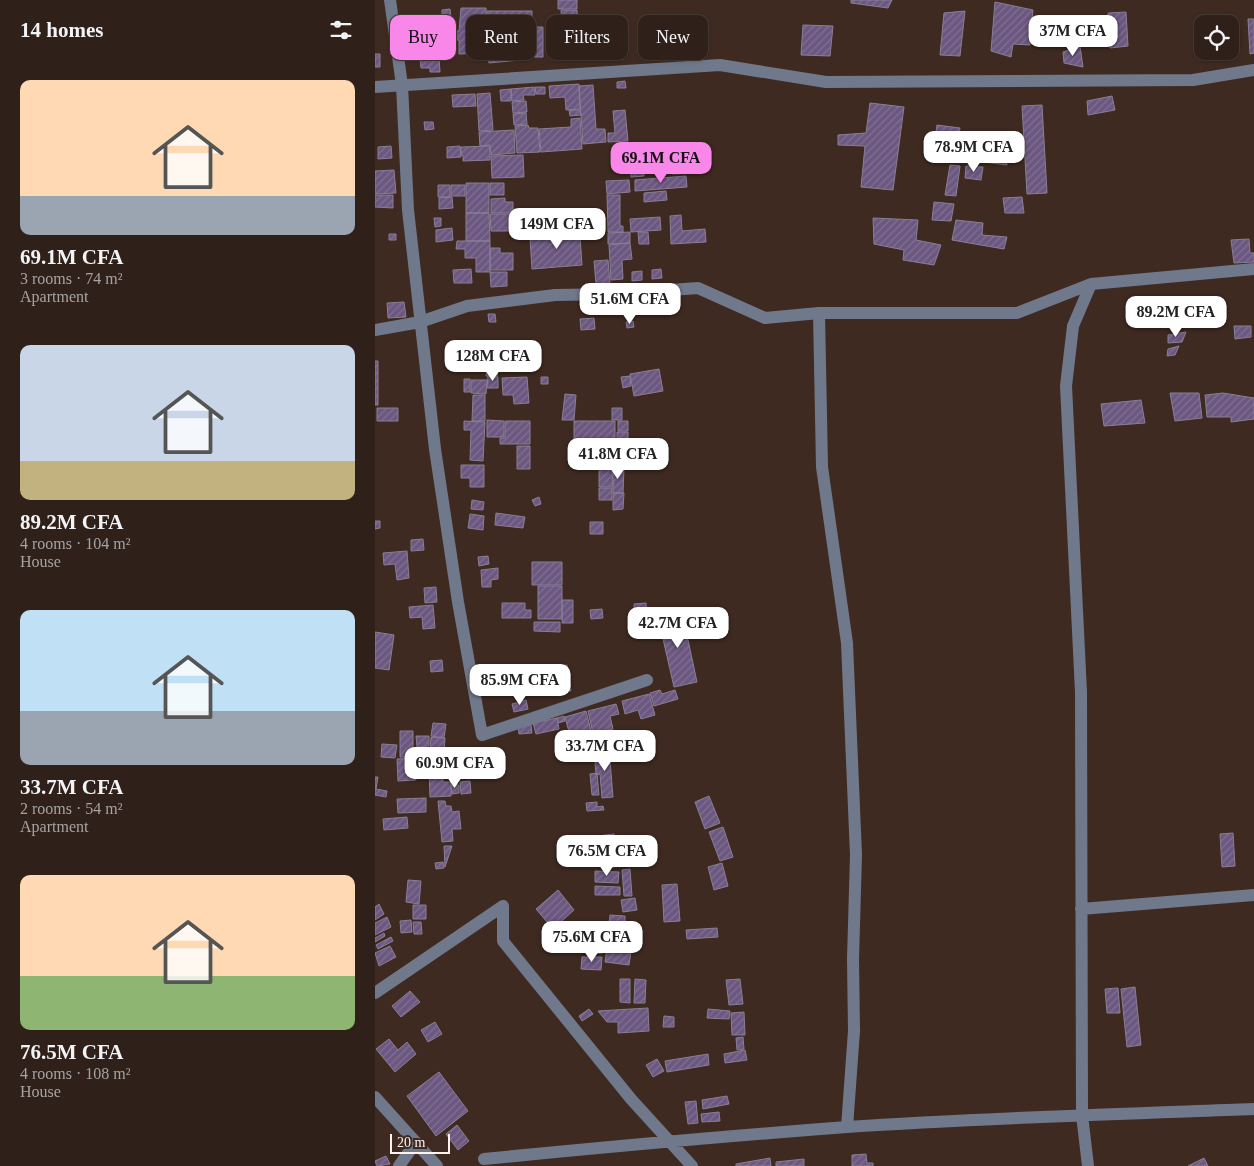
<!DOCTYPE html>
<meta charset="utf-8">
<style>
:root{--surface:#2f2019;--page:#372822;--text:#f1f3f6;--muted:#a7a3a2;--line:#4a3e38;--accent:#f987e9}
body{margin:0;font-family:Georgia,serif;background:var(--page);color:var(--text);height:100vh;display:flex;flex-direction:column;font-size:19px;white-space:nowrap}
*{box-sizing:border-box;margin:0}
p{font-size:16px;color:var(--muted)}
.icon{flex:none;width:28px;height:28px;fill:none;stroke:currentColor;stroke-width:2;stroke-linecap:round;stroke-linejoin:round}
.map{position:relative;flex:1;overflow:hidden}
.sheet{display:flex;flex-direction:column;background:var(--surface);width:375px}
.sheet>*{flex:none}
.top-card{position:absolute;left:15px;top:15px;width:475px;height:45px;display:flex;gap:10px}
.controls{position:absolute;left:819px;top:15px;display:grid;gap:10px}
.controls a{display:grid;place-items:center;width:45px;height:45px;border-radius:10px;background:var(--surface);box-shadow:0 1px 4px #0004,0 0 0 1px var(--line);font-size:25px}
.scale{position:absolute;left:15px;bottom:12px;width:60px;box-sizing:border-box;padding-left:5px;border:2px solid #fdf2ed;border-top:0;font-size:14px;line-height:18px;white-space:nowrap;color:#fdf2ed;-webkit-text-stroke:4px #3f2a21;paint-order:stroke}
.price{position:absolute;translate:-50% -42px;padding:0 11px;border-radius:10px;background:#fff;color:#222;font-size:16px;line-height:32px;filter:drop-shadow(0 1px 2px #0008)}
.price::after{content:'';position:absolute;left:50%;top:30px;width:15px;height:11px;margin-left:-8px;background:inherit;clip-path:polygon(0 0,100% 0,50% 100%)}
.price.on{background:var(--accent);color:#111}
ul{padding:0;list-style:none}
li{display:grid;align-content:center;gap:10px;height:265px;padding:0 20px}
li span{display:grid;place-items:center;height:155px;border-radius:10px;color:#555}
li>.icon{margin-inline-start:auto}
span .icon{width:90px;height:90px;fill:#fffc;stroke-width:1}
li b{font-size:21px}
h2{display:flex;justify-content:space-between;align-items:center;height:60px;padding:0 20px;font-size:21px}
.chip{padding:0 18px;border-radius:10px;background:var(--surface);box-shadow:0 1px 4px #0004,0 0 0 1px var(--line);font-size:18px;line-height:45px}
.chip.on{background:var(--accent);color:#111}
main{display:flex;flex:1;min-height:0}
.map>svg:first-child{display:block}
.building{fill:url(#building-hatch);stroke:#897f95}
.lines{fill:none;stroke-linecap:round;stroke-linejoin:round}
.minor{stroke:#70798b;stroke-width:12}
</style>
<main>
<section class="sheet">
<h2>14 homes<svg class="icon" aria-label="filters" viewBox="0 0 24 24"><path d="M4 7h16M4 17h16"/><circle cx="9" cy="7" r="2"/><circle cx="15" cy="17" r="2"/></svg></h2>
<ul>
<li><span style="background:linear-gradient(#ffd9b3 75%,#9aa5b1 0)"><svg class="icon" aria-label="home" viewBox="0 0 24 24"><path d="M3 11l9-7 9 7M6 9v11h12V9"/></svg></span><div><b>69.1M CFA</b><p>3 rooms · 74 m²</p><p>Apartment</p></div></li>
<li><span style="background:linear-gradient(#c9d6e8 75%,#c2b280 0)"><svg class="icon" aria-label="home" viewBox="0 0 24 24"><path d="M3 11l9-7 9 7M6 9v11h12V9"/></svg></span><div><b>89.2M CFA</b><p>4 rooms · 104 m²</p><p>House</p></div></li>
<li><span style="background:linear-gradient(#bfe0f5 65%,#9aa5b1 0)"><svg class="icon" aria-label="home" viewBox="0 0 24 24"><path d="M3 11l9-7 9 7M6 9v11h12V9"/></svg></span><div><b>33.7M CFA</b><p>2 rooms · 54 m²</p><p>Apartment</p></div></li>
<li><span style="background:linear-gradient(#ffd9b3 65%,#8fb573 0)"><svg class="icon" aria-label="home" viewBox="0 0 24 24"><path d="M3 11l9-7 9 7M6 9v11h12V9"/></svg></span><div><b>76.5M CFA</b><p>4 rooms · 108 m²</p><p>House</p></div></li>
</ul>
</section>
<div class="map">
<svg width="879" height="1166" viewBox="0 0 879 1166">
<defs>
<pattern id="building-hatch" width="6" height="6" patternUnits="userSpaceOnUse" patternTransform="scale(1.25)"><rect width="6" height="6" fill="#6b5780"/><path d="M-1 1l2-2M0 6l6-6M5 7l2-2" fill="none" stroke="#817092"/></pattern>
</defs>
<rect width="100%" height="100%" fill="#3f2a21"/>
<path class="building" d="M183,0H202V9H183Z
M476,0H517L513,8L476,3Z
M620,2L658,10L655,45L638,44L636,57L616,51Z
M86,8H111L112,53L84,54V40H75V31H84Z
M75,9L76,19L67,20V10Z
M186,10H202L203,27H187Z
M112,11H157V35L132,34L131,28H112Z
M590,11L585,56L565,55L569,13Z
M751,12L753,46L735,48L733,13Z
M701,16L704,40L678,43L676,30L689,27L691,18Z
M873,19H879V53L875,54Z
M428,25L458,26L455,56L426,55Z
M158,27H168V57H159L158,47H151V37H158Z
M203,27L204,40L184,41V28Z
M124,28L125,52H113V29Z
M238,38H251V50H238Z
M198,46H204L205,54H198Z
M705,46L708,67L689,63L688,52Z
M54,47H63V55L55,56Z
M144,50L145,60L114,63L113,53Z
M0,54H5V67H0Z
M64,57L65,72H55V68H46L45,58Z
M250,81L251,88H242V82Z
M204,84L205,109L191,110L190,97L175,98L174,86Z
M218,85L221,129H230L231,142L208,144L204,86Z
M159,87L160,95H148L149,100L137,101L136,89Z
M160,87H170V94H161Z
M136,89V101H126L125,90Z
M115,93L118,130L104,131L102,94Z
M100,94L101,106L78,107L77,95Z
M737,96L740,110L713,115L712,101Z
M151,101L152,112L138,113L137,102Z
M495,103L529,107L518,190L486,187L490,146L463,145V135L491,133Z
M667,105L672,193L652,194L647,106Z
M194,110H205L206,115L195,116Z
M250,110L253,141L233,142V133H240L238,111Z
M151,113L152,124L139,125L138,114Z
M205,118L207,149L166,152L164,129L196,127V119Z
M49,122H58L59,129L50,130Z
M153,125L154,128H163L165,152L142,153L140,126Z
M562,125L585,128L579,158L558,155Z
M139,130L140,153L116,155L115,145L105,146L104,132Z
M16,146L17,158L3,159V147Z
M85,146L86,157L72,158V147Z
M115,146V160L88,161V155H86V147Z
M609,154L631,156L632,165L608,162Z
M148,155L149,177L117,178L116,156Z
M268,160L269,176L256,177L255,162Z
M296,160H323V173L297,174Z
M575,165L585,166L581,196L570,195Z
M591,166L608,167L606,180L590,178Z
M19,170L21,193L0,194V171Z
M311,176L312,187L260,191V180Z
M254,180L255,192L232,194L231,181Z
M91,183H114V213H91Z
M115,183H129V195H115Z
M63,185H75V197H63Z
M76,185H90V196H76Z
M291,191L292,200L269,202V193Z
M0,195H18V208L0,207Z
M232,195H245V226H248V232H233Z
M77,197L78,208L64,209V198Z
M647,197L649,213H630L628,198Z
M130,198V202H138V213H116V199Z
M559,202L579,204L576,221L557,220Z
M91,213H114L115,241H91Z
M115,214H135L136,231H116Z
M306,215L307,231L330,229L331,242L296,244L295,216Z
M285,217L286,230L256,232L255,219Z
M59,218H66V226L60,227Z
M498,218L543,220L541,240L566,245L559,265L528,260L529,250L499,244Z
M581,220L608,223L607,235L632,237L629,249L577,240Z
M204,222L207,265L157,269L155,238L183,236L182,228H190V235H197L196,223Z
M77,228L78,240L61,242V230Z
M255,232V243L233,244V233Z
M263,232H273L274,244H264Z
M14,234H21V240H14Z
M874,239L875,253H879V262L859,263L856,240Z
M82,241H115V272H101V258H90V249H81Z
M255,243L257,259L247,260L248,279L236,280L234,245Z
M115,248H125V253H138V270H115Z
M233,260L235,283L221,284L219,261Z
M96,269L97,283H79L78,270Z
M286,269L287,278L277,279V270Z
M267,271V280L257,281V272Z
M115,272H132V286L116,287Z
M29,302L31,317L13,318L12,303Z
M113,314H120L121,322H114Z
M219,318L220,329L206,330L205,319Z
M258,321L259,327L252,328L251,322Z
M859,326H876V337L860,339Z
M811,332L807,342L793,343V335Z
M804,346L800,355L792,356L793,349Z
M0,361H3V405H0Z
M112,364H123L122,377L111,376Z
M284,369L288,391L259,396L255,374Z
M113,376L123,377V388H112Z
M255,376L256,386L248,388L246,377Z
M152,377L154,403L139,404L138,395H128L127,378Z
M166,377H173V384H166Z
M89,379H95V392H89Z
M96,380H112L111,394L96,393Z
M795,393H824L827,418L800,421Z
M848,393L879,398V419L856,422V417H832L830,395Z
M190,394L201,395L199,420H187Z
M98,395H110V421H97Z
M766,400L770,423L729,426L726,404Z
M2,408H23V421H2Z
M237,408H247V420H237Z
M112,420L129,421V437H112Z
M89,421L110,422L108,461L95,460L96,430H89Z
M130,421H155V444H125V438H130Z
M199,421H240V444H199Z
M243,421H253V431H243Z
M242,432H253V447H242Z
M142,446H155V469H142Z
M231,447H248V454H231Z
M228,455H240V467H227Z
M86,465H109V487H95V478H86Z
M224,468H237L238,487H224Z
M238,468H249L248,493H238Z
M224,488H237V500H224Z
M238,493H249L248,509L238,510Z
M164,497L166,504L160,506L157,500Z
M97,500L109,502L108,510L96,509Z
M121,513L150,517L148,528L120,525Z
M95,514L109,516L108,530L93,528Z
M0,521H5V528L0,529Z
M215,522H228V534H215Z
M48,539L49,550L36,551V540Z
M32,551L34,578L22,580L20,564L9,565L8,553Z
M113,556L114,564L104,566L103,557Z
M157,562H187V585H157Z
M123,568V579L116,580V587H107L106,570Z
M163,586H187V619H163Z
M61,587L62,602L50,603L49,588Z
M187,600H198V623H187Z
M127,603H150V610H156V618H127Z
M271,603L272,618L260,619L259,604Z
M58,605L60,628L48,629L47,617L35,618L34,607Z
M227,609L228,618L216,619L215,610Z
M307,612L322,682L299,687L283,617Z
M159,622H185V632L159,631Z
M0,632L19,635L14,670L0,668Z
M67,660L68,671L56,672L55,661Z
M192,665L196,691L177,693L174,668Z
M285,690L287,694L300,690L303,699L279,706L275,693Z
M274,694L280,715L266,719L263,710L250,714L247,701Z
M151,700L153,709L139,712L137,704Z
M241,704L244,714L235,716L238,729L230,731L232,739L220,742L213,711Z
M211,711L219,742L197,743L190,717Z
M189,716L190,721L183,723L182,718Z
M182,718L184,729L161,734L158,723Z
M58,723L71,724L69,738L56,736Z
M156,725L157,733L144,734L143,727Z
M25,731H38V748H52V757H25Z
M41,736H54V746L42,747Z
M56,737L70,738L69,752L55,751Z
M231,741V748L222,749L223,753H220V742Z
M220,742V754L192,756L191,744Z
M7,744L22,745L20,758L6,757Z
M234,748L238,797L227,798L225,774L221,775L220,761H223L222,749Z
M39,758L41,780L23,781L22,759Z
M54,765H67L68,782H76V796L55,797Z
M222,773L224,795H217L215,774Z
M0,777H3L1,789L12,791L11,797L0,795Z
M95,781L96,793L86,794L85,782Z
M76,785H84V793L77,794Z
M334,796L345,823L330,829L320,802Z
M51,798V812L23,813L22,799Z
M63,801H70L71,806H76L77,812L84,811L86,829H77L78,841L67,842Z
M222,802V807L228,806L229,810L212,811L211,803Z
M32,817L33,828L9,830L8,819Z
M348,827L358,857L345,861L334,832Z
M858,833L860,866L847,867L845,834Z
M239,834L244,866L227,869L222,836Z
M276,841L279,851L259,857L256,847Z
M69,846H77L70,867Z
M68,862L69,868L61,869L60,863Z
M347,863L353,886L339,890L333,867Z
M255,869L257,896H249L247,870Z
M220,871L244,872L243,883L220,882Z
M33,880L46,881L44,904L31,902Z
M302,884L305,921L289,922L287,885Z
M220,886L245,887V895H220Z
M183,890L199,910L178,929L161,909Z
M260,898L262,910L248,912L246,900Z
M4,904L9,914L0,920V907Z
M38,905H51V919H38Z
M235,915L250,916V925L234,924Z
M12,917L16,927L0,935V923Z
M36,920L37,932L26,933L25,921Z
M38,922H46L47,934H39Z
M227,927H238V936H227Z
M342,928L343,937L312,939L311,930Z
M240,929H252L251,945H239Z
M9,933L10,936L0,942V938Z
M16,937L18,941L3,949L1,945Z
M15,946L21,957L4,966L0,953Z
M228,946V953L215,954V947Z
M232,948L256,951L254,965L230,962Z
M207,957H227L226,970L206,969Z
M245,979H255V1003L245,1002Z
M260,979L271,980L270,1003H259Z
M365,979L368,1004L354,1005L351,980Z
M760,987L766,1045L752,1047L746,989Z
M743,988L745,1013H732L730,989Z
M35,991L45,1002L26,1017L17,1006Z
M273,1008L274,1031L243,1033V1022H232L223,1011Z
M214,1009L218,1014L207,1021L204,1016Z
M333,1009L355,1011L354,1019L332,1018Z
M369,1012L370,1035H357L356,1013Z
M289,1016L299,1017V1027H288Z
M60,1022L67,1034L53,1042L46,1030Z
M368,1037L369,1049L362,1050L361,1038Z
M14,1039L23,1050L32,1042L41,1054L20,1072L1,1049Z
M370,1050L372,1060L350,1063L349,1054Z
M333,1054L334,1065L292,1072L290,1061Z
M282,1059L289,1071L278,1077L271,1065Z
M64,1072L93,1111L61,1136L32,1096Z
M352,1096L354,1104L328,1109L327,1100Z
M321,1101L323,1123L313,1124L310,1102Z
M344,1112L345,1121L327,1122L326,1114Z
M82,1125L94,1141L83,1150L71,1134Z
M491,1154L492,1163H498V1166H477V1155Z
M11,1156L15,1164L2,1166L0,1161Z
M395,1158L396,1166H361V1164Z
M829,1158L833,1166H813Z
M429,1159V1166H401V1162Z"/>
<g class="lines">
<path class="minor" d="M15,0L27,85L33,210L60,449L83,602L107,735L272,680
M0,87L345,65L451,82L818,80L879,70
M444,313L447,467L472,643L481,855L478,959L479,1031L472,1127
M0,330L45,322L92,306L180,295L241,294L323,288L390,318L444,313H642L716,284L879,269
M128,906V941L256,1099L317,1166
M706,909L879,895
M0,993L128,906
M0,1097L62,1166
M109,1159C230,1147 351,1136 472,1127C607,1118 743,1114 879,1109
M24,1166L41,1142
M713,1166L707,1115L706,692L691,386L698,326L716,284"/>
</g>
</svg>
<div class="controls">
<a><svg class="icon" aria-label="locate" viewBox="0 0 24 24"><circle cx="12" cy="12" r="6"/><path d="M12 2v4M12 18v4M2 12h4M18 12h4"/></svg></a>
</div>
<div class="scale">20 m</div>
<b class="price" style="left:698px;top:57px">37M CFA</b>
<b class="price" style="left:599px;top:173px">78.9M CFA</b>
<b class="price on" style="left:286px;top:184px">69.1M CFA</b>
<b class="price" style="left:182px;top:250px">149M CFA</b>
<b class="price" style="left:255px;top:325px">51.6M CFA</b>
<b class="price" style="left:801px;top:338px">89.2M CFA</b>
<b class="price" style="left:118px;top:382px">128M CFA</b>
<b class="price" style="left:243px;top:480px">41.8M CFA</b>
<b class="price" style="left:303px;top:649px">42.7M CFA</b>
<b class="price" style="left:145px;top:706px">85.9M CFA</b>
<b class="price" style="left:230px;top:772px">33.7M CFA</b>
<b class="price" style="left:80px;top:789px">60.9M CFA</b>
<b class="price" style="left:232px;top:877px">76.5M CFA</b>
<b class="price" style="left:217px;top:963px">75.6M CFA</b>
<div class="top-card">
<a class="chip on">Buy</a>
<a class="chip">Rent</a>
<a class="chip">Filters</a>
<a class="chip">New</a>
</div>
</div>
</main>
